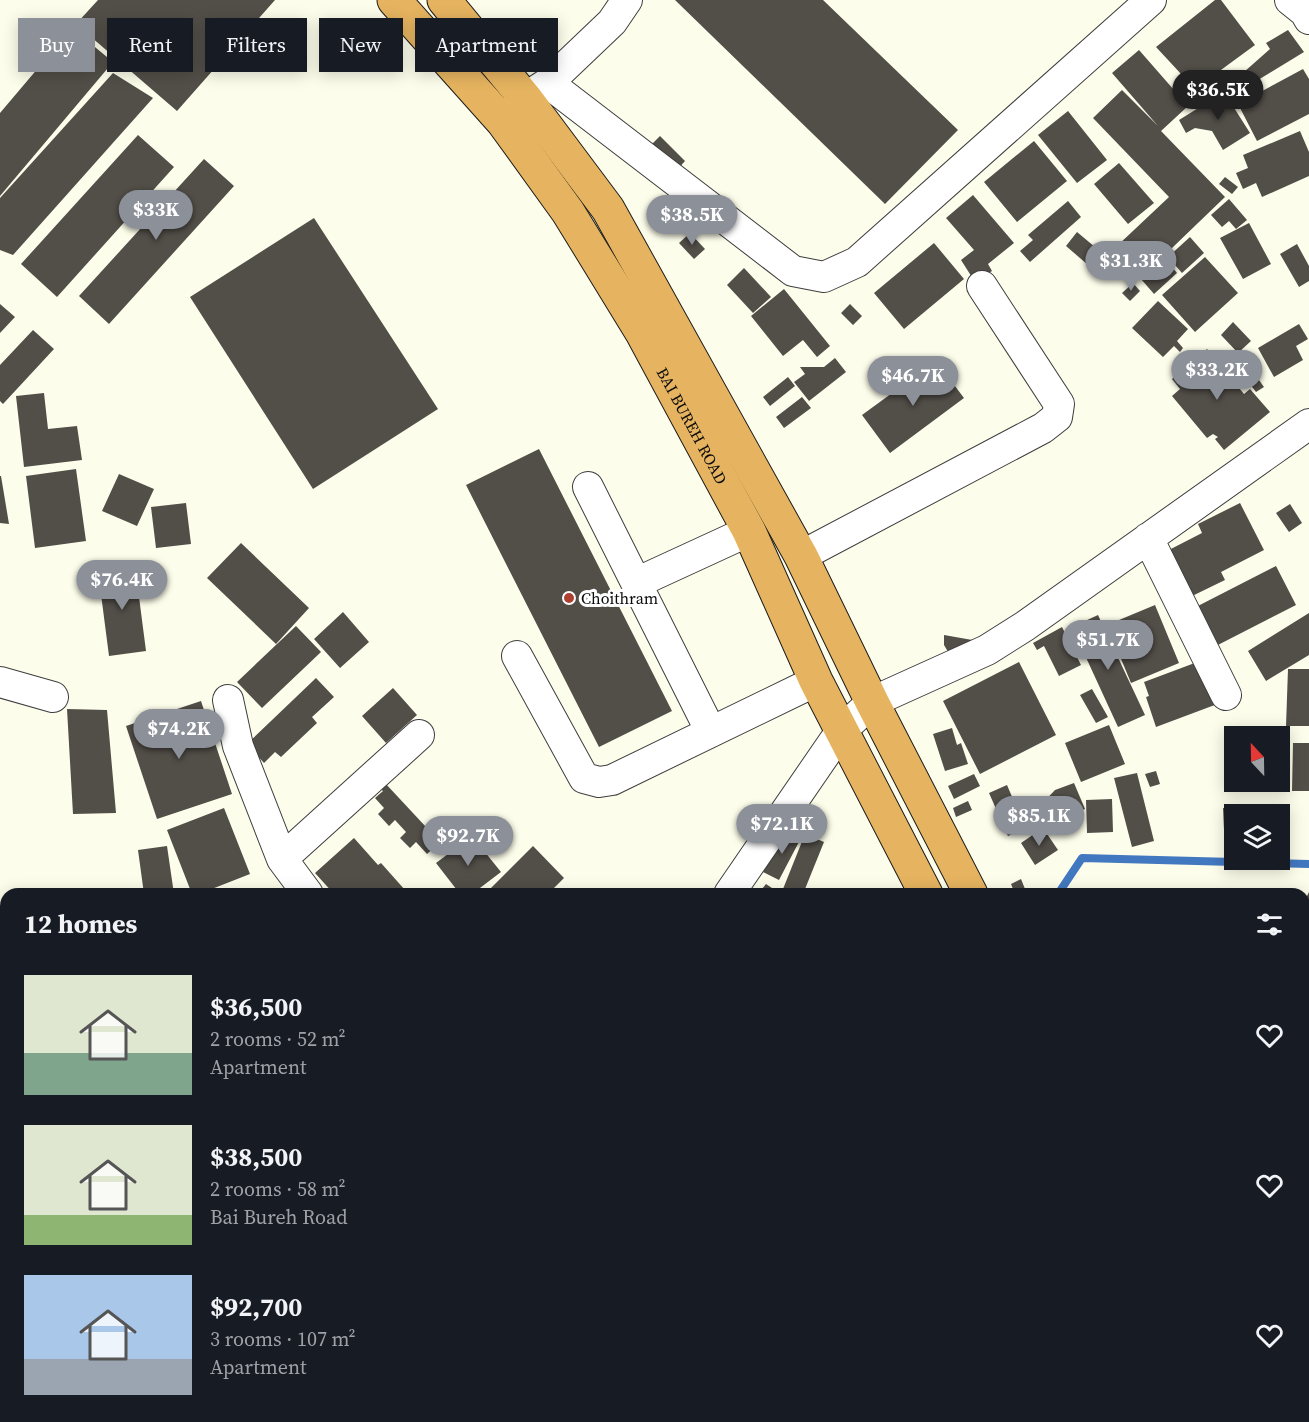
<!DOCTYPE html>
<meta charset="utf-8">
<style>
:root{--surface:#171b24;--page:#242831;--text:#f1f3f6;--muted:#9ea1a6;--accent:#8c9099}
body{margin:0;font-family:"Source Serif 4",serif;background:var(--page);color:var(--text);height:100vh;display:flex;flex-direction:column;font-size:22px;white-space:nowrap}
*{box-sizing:border-box;margin:0}
p{font-size:20px;color:var(--muted)}
.icon{flex:none;width:33px;height:33px;fill:none;stroke:currentColor;stroke-width:2;stroke-linecap:round;stroke-linejoin:round}
.map{position:relative;flex:1;overflow:hidden}
.sheet{position:absolute;left:0px;top:888px;width:1310px;height:534px;display:flex;flex-direction:column;background:var(--surface);border-radius:18px 18px 0 0;box-shadow:0 3px 15px #0003}
.sheet>*{flex:none}
.hud{position:absolute;left:18px;top:18px;width:600px;height:54px;display:flex;gap:12px}
.needle{width:39px;rotate:338deg}
.buttons{position:absolute;left:1224px;top:726px;display:grid;gap:12px}
.buttons a{display:grid;place-items:center;width:66px;height:66px;border-radius:0px;background:var(--surface);box-shadow:0 3px 15px #0003;font-size:30px}
.price{position:absolute;translate:-50% -51px;padding:0 14px;border-radius:21px;background:var(--accent);color:#fff;font-size:20px;line-height:39px;filter:drop-shadow(0 2px 3px #0008)}
.price::after{content:'';position:absolute;left:50%;top:36px;width:18px;height:14px;margin-left:-9px;background:inherit;clip-path:polygon(0 0,100% 0,50% 100%)}
.price.selected{background:#222;color:#fff}
ul{padding:0;list-style:none}
li{display:flex;align-items:center;gap:18px;height:150px;padding:0 24px}
li span{display:grid;place-items:center;flex:none;width:168px;height:120px;border-radius:0px;color:#555}
li>.icon{margin-inline-start:auto}
span .icon{width:72px;height:72px;fill:#fffc;stroke-width:1}
li b{font-size:26px}
h2{display:flex;justify-content:space-between;align-items:center;height:72px;padding:0 24px;font-size:26px}
.tag{padding:0 21px;border-radius:0px;background:var(--surface);box-shadow:0 3px 15px #0003;font-size:21px;line-height:54px}
.tag.selected{background:var(--accent);color:#fff}
.map>svg:first-child{display:block}
.lines{fill:none;stroke-linecap:round;stroke-linejoin:round}
.stream{stroke:#4278c0;stroke-width:8}
.building{fill:#524e48}
.minor-casing{stroke:#3e3e3e;stroke-width:32}
.highway-casing{stroke:#1c1c1c;stroke-width:35}
.minor{stroke:#fff;stroke-width:30}
.highway{stroke:#e6b460;stroke-width:33}
.poi-dot{fill:#ad4031;stroke:#fff;stroke-width:2}
.labels{text-anchor:middle;stroke-width:6;stroke-linejoin:round;paint-order:stroke}
.street-label{font-size:16px;fill:#0b0b0b;stroke:#fff}
.poi-label{font-size:16px;fill:#0b0b0b;stroke:#fff;text-anchor:start}
</style>
<div class="map">
<svg width="1309" height="1422" viewBox="0 0 1309 1422">
<rect width="100%" height="100%" fill="#fdfdeb"/>
<g class="lines">
<path class="stream" d="M1058,894L1082,858L1309,864
M245,1422L259,1416"/>
</g>
<path class="building" d="M98,0H275L177,111L76,24Z
M675,0H823L958,130L885,204Z
M1215,0H1221L1255,45L1195,89L1156,47Z
M72,28L113,62L0,196V113Z
M1288,30L1304,52L1253,83L1244,72L1270,49L1266,43Z
M1139,50L1188,106L1161,131L1225,197L1145,274L1117,246L1169,197L1093,118L1122,90L1158,126L1112,73Z
M1303,69L1309,79V114L1257,141L1238,104Z
M113,73L153,98L13,255L0,250V198Z
M1224,92L1250,133L1223,150L1212,131L1195,128L1186,133L1179,120Z
M1068,111L1107,160L1077,183L1038,135Z
M1300,131L1309,152V176L1262,197L1256,183L1243,189L1236,173L1248,168L1243,155Z
M138,135L174,167L57,297L21,264Z
M660,136L685,161L677,170L652,144Z
M1034,141L1067,181L1017,222L984,182Z
M204,159L234,186L109,324L79,296Z
M1119,163L1154,203L1128,224L1094,184Z
M1225,177L1238,187L1232,194L1219,184Z
M973,195L1014,243L988,264L992,271L975,282L961,260L974,250L946,218Z
M1229,199L1247,220L1236,229L1229,221L1222,227L1211,215Z
M1068,201L1081,217L1030,262L1020,251L1033,240L1028,235Z
M314,218L438,409L313,489L190,297Z
M1249,223L1271,264L1243,279L1220,238Z
M1077,232L1107,257L1095,271L1066,246Z
M690,233L705,249L694,259L679,243Z
M1190,237L1204,253L1182,273L1168,257Z
M934,243L964,279L904,329L874,293Z
M1297,244L1309,266V281L1299,287L1280,254Z
M1205,257L1238,293L1195,332L1162,295Z
M1165,258L1177,273L1154,294L1141,279Z
M744,268L771,297L753,313L727,285Z
M1133,283L1140,291L1130,301L1122,293Z
M784,289L830,346L817,357L803,340L783,356L751,316Z
M1158,301L1188,329L1177,341L1183,348L1180,352L1174,346L1163,357L1132,328Z
M0,304L15,317L0,333Z
M850,304L862,316L853,325L841,313Z
M1233,322L1251,341L1238,353L1221,335Z
M1299,324L1308,339L1296,346L1303,360L1274,377L1258,348Z
M33,330L54,349L3,404L0,401V365Z
M1207,349L1244,394L1250,389L1270,412L1224,450L1215,439L1218,437L1213,434L1207,438L1172,396L1180,389L1172,379Z
M835,358L846,372L809,401L794,382L805,374L800,367H824Z
M936,361L964,398L890,453L862,415Z
M1251,369L1264,387L1256,392L1243,375Z
M788,377L795,386L770,406L763,397Z
M44,393L48,429L77,426L82,460L24,467L16,396Z
M802,397L811,408L784,428L776,417Z
M539,449L672,711L599,747L466,485Z
M76,469L86,541L35,548L26,476Z
M119,474L154,489L137,526L102,511Z
M0,476H1L9,524L0,523Z
M186,503L191,544L156,548L151,507Z
M1240,503L1264,550L1221,572L1225,580L1188,598L1165,552L1202,533L1198,524Z
M1290,504L1302,523L1289,532L1276,513Z
M241,543L309,608L276,644L207,578Z
M135,566L146,651L109,656L98,571Z
M1276,566L1296,605L1212,648L1192,609Z
M1155,605L1179,663L1131,683L1107,625Z
M343,612L369,642L340,668L314,639Z
M1309,613V655L1266,681L1248,651Z
M1098,615L1145,715L1118,727L1072,627Z
M296,626L321,652L262,708L237,682Z
M1062,627L1081,665L1059,676L1044,646L1037,650L1033,643Z
M944,635L978,641L950,655L944,645Z
M1200,661L1220,703L1156,727L1146,697L1149,696L1144,682Z
M1019,662L1056,735L980,774L943,701Z
M1288,669H1309V726H1286Z
M316,678L334,697L312,717L317,723L281,757L275,752L264,763L247,744Z
M393,688L417,715L386,743L362,716Z
M1092,689L1108,717L1096,723L1080,695Z
M201,701L232,794L157,819L126,726Z
M67,709L107,710L116,813L73,814Z
M1109,725L1125,764L1081,782L1065,743Z
M952,728L957,745L961,743L968,764L945,771L933,734Z
M1293,743H1309V791H1292Z
M1156,771L1160,784L1150,787L1145,774Z
M1137,773L1154,841L1132,847L1114,778Z
M974,774L980,786L954,799L948,786Z
M385,783L440,842L427,854L416,842L410,848L400,838L406,832L395,820L389,826L378,814L384,808L375,798L383,791L380,788Z
M1074,783L1085,809L1047,824L1040,806L1055,790Z
M1007,785L1013,799L1016,797L1029,827L1008,836L989,793Z
M1112,799L1113,832L1087,833L1086,800Z
M968,801L972,810L956,817L953,808Z
M1266,806L1267,814H1234V852H1225L1223,808Z
M224,808L250,874L199,894H192L167,830Z
M1043,828L1058,850L1035,865L1021,843Z
M785,830L801,838L779,880L763,872Z
M805,834L824,842L803,894H781Z
M472,836L501,872L472,894H460L436,863Z
M354,838L378,865L381,863L405,890L401,894H341L338,891L334,894L315,873Z
M167,846L174,894H144L138,850Z
M533,846L564,878L548,894H489L487,892Z
M1021,879L1027,894H1015L1011,884Z
M766,884L775,890L772,894H758Z
M1309,892V923L1304,920V902Z
M1304,1273L1309,1281V1301L1304,1305Z
M420,1416H434L437,1422H410Z
M565,1416H611L614,1422H569Z
M643,1416H690L680,1422H647Z
M709,1416H733L726,1422H714Z
M765,1416H810L815,1422H770Z
M911,1416H949L955,1422H903Z
M962,1416H996L988,1422H966Z"/>
<g class="lines">
<defs>
<path id="minor" d="M1290,0L1305,12L1309,19
M548,83L612,22L627,0
M509,116L525,98L548,83L793,271L824,277L857,262L1151,0
M588,487L711,732
M1148,538L1226,695
M801,556L1043,428L1057,417L1059,404L982,286
M636,583L749,531
M517,656L584,778L599,782L612,780L816,681
M0,682L53,697
M228,700L238,746L282,859L308,894
M282,859L419,735
M729,894L841,731L872,702L987,650L1025,626L1309,424
M1304,1114L1309,1111
M1304,1252L1309,1248
M865,1416L871,1422"/>
<g id="highway">
<path id="s1" d="M394,0L503,122L568,212L641,331L749,531L816,681L926,894"/>
<path d="M444,0L525,98L608,209L801,556L872,702L971,894"/>
<path d="M1194,1416L1198,1422"/>
<path d="M1246,1416L1250,1422"/>
</g>
</defs>
<use href="#minor" class="minor-casing"/>
<use href="#highway" class="highway-casing"/>
<use href="#minor" class="minor"/>
<use href="#highway" class="highway"/>
</g>
<circle class="poi-dot" cx="569" cy="598" r="6"/>
<g class="labels">
<g class="street-label">
<text dy="6" stroke="none"><textPath href="#s1" startOffset="522">BAI BUREH ROAD</textPath></text>
</g>
<g class="poi-label">
<text x="581" y="604">Choithram</text>
</g>
</g>
</svg>
<div class="buttons">
<a><svg class="needle" viewBox="-14 -14 28 28"><path d="M0-13l5 13h-10z" fill="#e53935"/><path d="M0 13l5-13h-10z" fill="#9ea1a6"/></svg></a>
<a><svg class="icon" aria-label="layers" viewBox="0 0 24 24"><path d="M12 4l9 5-9 5-9-5zM3 14l9 5 9-5"/></svg></a>
</div>
<b class="price selected" style="left:1218px;top:121px">$36.5K</b>
<b class="price" style="left:156px;top:241px">$33K</b>
<b class="price" style="left:692px;top:246px">$38.5K</b>
<b class="price" style="left:1131px;top:292px">$31.3K</b>
<b class="price" style="left:1217px;top:401px">$33.2K</b>
<b class="price" style="left:913px;top:407px">$46.7K</b>
<b class="price" style="left:122px;top:611px">$76.4K</b>
<b class="price" style="left:1108px;top:671px">$51.7K</b>
<b class="price" style="left:179px;top:760px">$74.2K</b>
<b class="price" style="left:1039px;top:847px">$85.1K</b>
<b class="price" style="left:782px;top:855px">$72.1K</b>
<b class="price" style="left:468px;top:867px">$92.7K</b>
<div class="hud">
<a class="tag selected">Buy</a>
<a class="tag">Rent</a>
<a class="tag">Filters</a>
<a class="tag">New</a>
<a class="tag">Apartment</a>
</div>
<section class="sheet">
<h2>12 homes<svg class="icon" aria-label="filters" viewBox="0 0 24 24"><path d="M4 7h16M4 17h16"/><circle cx="9" cy="7" r="2"/><circle cx="15" cy="17" r="2"/></svg></h2>
<ul>
<li><span style="background:linear-gradient(#dfe7d0 65%,#7fa58c 0)"><svg class="icon" aria-label="home" viewBox="0 0 24 24"><path d="M3 11l9-7 9 7M6 9v11h12V9"/></svg></span><div><b>$36,500</b><p>2 rooms · 52 m²</p><p>Apartment</p></div><svg class="icon" aria-label="heart" viewBox="0 0 24 24"><path d="M12 20l-8-8c-3-5 5-10 8-4 3-6 11-1 8 4z"/></svg></li>
<li><span style="background:linear-gradient(#dfe7d0 75%,#8fb573 0)"><svg class="icon" aria-label="home" viewBox="0 0 24 24"><path d="M3 11l9-7 9 7M6 9v11h12V9"/></svg></span><div><b>$38,500</b><p>2 rooms · 58 m²</p><p>Bai Bureh Road</p></div><svg class="icon" aria-label="heart" viewBox="0 0 24 24"><path d="M12 20l-8-8c-3-5 5-10 8-4 3-6 11-1 8 4z"/></svg></li>
<li><span style="background:linear-gradient(#a9c7e8 70%,#9aa5b1 0)"><svg class="icon" aria-label="home" viewBox="0 0 24 24"><path d="M3 11l9-7 9 7M6 9v11h12V9"/></svg></span><div><b>$92,700</b><p>3 rooms · 107 m²</p><p>Apartment</p></div><svg class="icon" aria-label="heart" viewBox="0 0 24 24"><path d="M12 20l-8-8c-3-5 5-10 8-4 3-6 11-1 8 4z"/></svg></li>
</ul>
</section>
</div>
